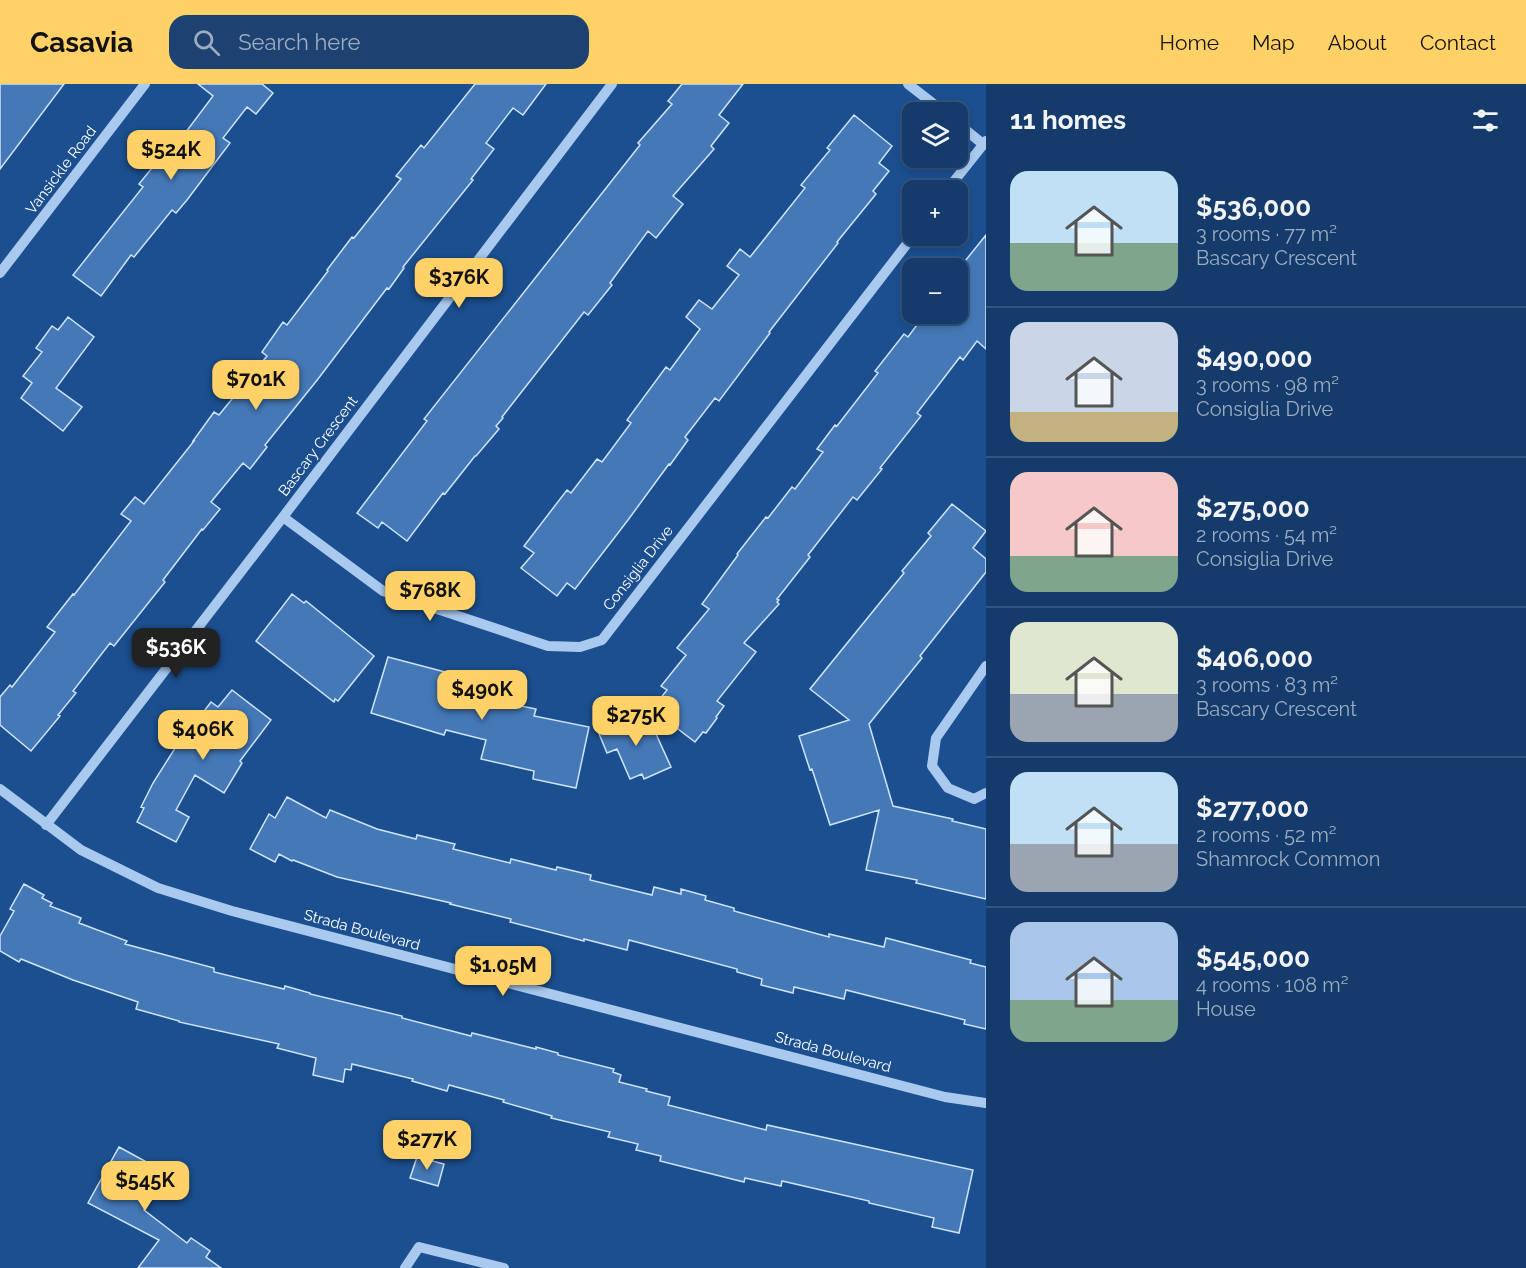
<!DOCTYPE html>
<meta charset="utf-8">
<style>
:root{--surface:#143b6b;--page:#1d4271;--text:#f1f3f6;--muted:#9dadc1;--line:#33557e;--accent:#ffd166}
body{margin:0;font-family:Raleway,sans-serif;background:var(--page);color:var(--text);height:100vh;display:flex;flex-direction:column;font-size:22px;white-space:nowrap}
*{box-sizing:border-box;margin:0}
p{font-size:20px;color:var(--muted)}
.icon{flex:none;width:33px;height:33px;fill:none;stroke:currentColor;stroke-width:2;stroke-linecap:round;stroke-linejoin:round}
.map{position:relative;flex:1;overflow:hidden}
.drawer{display:flex;flex-direction:column;background:var(--surface);width:540px}
.drawer>*{flex:none}
.controls{position:absolute;left:902px;top:18px;display:grid;gap:12px}
.controls a{display:grid;place-items:center;width:66px;height:66px;border-radius:12px;background:var(--surface);box-shadow:0 3px 9px #0003,0 0 0 2px var(--line);font-size:30px}
.price{position:absolute;translate:-50% -51px;padding:0 14px;border-radius:12px;background:var(--accent);color:#111;font-size:20px;line-height:39px;filter:drop-shadow(0 2px 3px #0008)}
.price::after{content:'';position:absolute;left:50%;top:36px;width:18px;height:14px;margin-left:-9px;background:inherit;clip-path:polygon(0 0,100% 0,50% 100%)}
.price.selected{background:#222;color:#fff}
ul{padding:0;list-style:none}
li{display:flex;align-items:center;gap:18px;height:150px;padding:0 24px}
li+li{border-top:2px solid var(--line)}
li span{display:grid;place-items:center;flex:none;width:168px;height:120px;border-radius:18px;color:#555}
li>.icon{margin-inline-start:auto}
span .icon{width:72px;height:72px;fill:#fffc;stroke-width:1}
li b{font-size:26px}
h2{display:flex;justify-content:space-between;align-items:center;height:72px;padding:0 24px;font-size:26px}
header{display:flex;align-items:center;gap:36px;box-sizing:border-box;height:84px;padding:0 30px;background:var(--accent);color:#111}
header strong{font-size:28px}
nav{display:flex;gap:33px;margin-inline-start:auto;font-size:21px}
.search{width:420px;height:54px;background:var(--page);display:flex;align-items:center;gap:15px;box-sizing:border-box;padding:0 21px;border-radius:18px;color:var(--muted);font-size:22px}
main{display:flex;flex:1;min-height:0}
.map>svg:first-child{display:block}
.building{fill:#4478b7;stroke:#cfe3fa;stroke-width:1.5}
.lines{fill:none;stroke-linecap:round;stroke-linejoin:round}
.minor{stroke:#a9c9ee;stroke-width:10}
.labels{text-anchor:middle;stroke-width:4.5;stroke-linejoin:round;paint-order:stroke}
.street-label{font-size:15px;fill:#fff;stroke:#1b4f8f}
</style>
<header>
<strong>Casavia</strong>
<div class="search"><svg class="icon" aria-label="search" viewBox="0 0 24 24"><circle cx="10" cy="10" r="6"/><path d="M15 15l6 6"/></svg>Search here</div>
<nav><a>Home</a><a>Map</a><a>About</a><a>Contact</a></nav>
</header>
<main>
<div class="map">
<svg width="986" height="1184" viewBox="0 0 986 1184">
<rect width="100%" height="100%" fill="#1b4f8f"/>
<path class="building" d="M0,0H64L0,85Z
M198,0H262L273,9L256,30L247,23L223,54L230,59L187,116L176,129L172,126L134,173L131,171L101,212L73,191L143,103L139,100L164,69L168,72L213,12Z
M475,0H546L523,31L513,24L486,59L494,65L471,95L473,96L403,183L404,184L389,205L387,204L318,295L265,361L267,363L250,385L243,379L211,418L220,425L203,446L202,445L163,496L165,498L114,562L110,559L73,607L76,609L58,631L60,632L31,667L0,641V613L10,601L12,603L55,548L47,543L73,510L74,511L131,437L121,430L135,413L144,420L194,357H193L214,328L219,331L267,272L262,268L283,238L287,241L328,187L327,186L352,153L354,154L401,95L396,92L421,61L424,64Z
M682,0H743L719,31L729,39L711,62L714,65L673,112L683,120L656,154L648,147L610,199L612,201L588,231L584,228L502,333L503,334L496,342L499,345L476,372H475L445,410L443,409L407,457L382,438L378,444L357,429L427,337L424,335L640,61L638,59L672,20L668,17Z
M854,31L892,62L879,79L889,87L873,107L876,110L837,158L838,159L769,248L770,249L719,317L715,314L685,353L688,356L670,381L669,380L628,436L575,505L567,499L557,512L521,484L534,469L524,462L567,406L571,409L597,375L602,378L631,339L627,336L666,283L670,286L700,245L686,233L699,216L712,225L739,191L727,182L740,165L750,173L805,104L801,101L830,66L827,64Z
M986,151V265L977,257L963,276L960,273L917,329L921,332L880,384L882,385L857,416L853,413L808,471L810,473L777,515L779,516L777,518L779,520L744,559L756,568L717,617L724,622L716,633L717,634L706,649L703,648L695,658L652,625L667,606L661,602L686,571L677,564L709,525L702,520L738,471L737,470L766,433L768,434L792,403L795,405L823,368L817,365L835,341L837,342L878,289L875,287L904,250L908,253L925,230H957V187Z
M68,233L94,253L56,304L82,323L63,347L21,314L32,299L23,292L42,268L36,264L52,242L58,246Z
M952,420L986,447L973,464L986,475V488L920,572L922,574L869,640L893,722L953,735L952,737L986,745V815L916,799L917,796L866,786L879,726L830,741L812,685L810,686L799,652L849,636L810,605L904,489L902,487L931,452L928,449Z
M292,510L304,519L306,517L374,572L338,617L335,615L334,618L256,557Z
M388,573L468,594L466,599L514,611L511,620L536,625L534,632L589,643L576,704L533,695L534,687L481,675L486,656L446,646L444,651L371,629Z
M232,606L271,636L240,677L242,679L224,709L195,691L176,726L189,733L176,758L137,738L144,724L141,723L153,699L179,658L180,659L211,618L218,623Z
M647,630L671,683L644,695L642,690L630,695L617,665L607,669L597,645L625,632L632,649Z
M287,713L326,734L330,726L377,745L416,755L417,751L455,760L453,765L510,779L511,775L556,786L557,783L591,791L590,796L652,811L654,803L681,810V805L706,812L705,816L734,824V827L829,853V850L884,863L886,854L971,876L970,879L986,883V945L964,940L965,936L846,906L844,915L794,903L793,909L761,901L762,895L737,888V885L629,856L627,866L584,855V857L510,838L511,835L450,820L451,819L337,793L293,776L292,777L279,770L275,778L250,765L269,730L275,734Z
M24,800L44,811L42,814L52,819L50,822L81,834L79,839L127,857L125,860L214,884V888L284,905L285,902L310,909V910L402,932V934L471,952L472,949L536,965V963L558,969V971L614,985L613,988L621,991L619,998L647,1005L646,1007L670,1013L668,1021L766,1046L767,1041L973,1086L959,1149L932,1143L934,1134L869,1119V1117L782,1097L781,1102L745,1094L744,1098L660,1077L661,1072L636,1066L638,1060L608,1053L610,1048L551,1034L552,1032L503,1018L504,1016L449,1001L447,1007L412,997L413,995L352,980L351,986L345,985L343,998L313,991L316,974L277,964L279,960L179,938V937L136,925L138,918L73,896L21,875L19,878L0,867V852L14,827L10,825Z
M119,1063L165,1088L144,1126L187,1159L191,1154L210,1167L206,1173L221,1184H138L159,1156L88,1119Z
M417,1073L444,1080L438,1102L410,1094Z"/>
<g class="lines">
<path class="minor" d="M908,0L944,28
M957,39L983,60
M947,106L986,57
M0,189L145,0
M283,433L383,507L548,562L580,563L602,556L913,152
M986,582L936,654L932,682L948,704L974,715L986,709
M0,705L81,766L158,804L232,827L945,1013L986,1019
M46,741L283,433L612,0
M405,1184L419,1163L504,1184"/>
</g>
<g class="labels">
<g class="street-label">
<text transform="translate(61 86) rotate(-53)" y="5">Vansickle Road</text>
<text transform="translate(318 362) rotate(-53)" y="5">Bascary Crescent</text>
<text transform="translate(638 484) rotate(-52)" y="5">Consiglia Drive</text>
<text transform="translate(362 846) rotate(15)" y="5">Strada Boulevard</text>
<text transform="translate(833 968) rotate(15)" y="5">Strada Boulevard</text>
</g>
</g>
</svg>
<div class="controls">
<a><svg class="icon" aria-label="layers" viewBox="0 0 24 24"><path d="M12 4l9 5-9 5-9-5zM3 14l9 5 9-5"/></svg></a>
<a>+</a>
<a>−</a>
</div>
<b class="price" style="left:171px;top:97px">$524K</b>
<b class="price" style="left:459px;top:225px">$376K</b>
<b class="price" style="left:256px;top:327px">$701K</b>
<b class="price" style="left:430px;top:538px">$768K</b>
<b class="price selected" style="left:176px;top:595px">$536K</b>
<b class="price" style="left:482px;top:637px">$490K</b>
<b class="price" style="left:636px;top:663px">$275K</b>
<b class="price" style="left:203px;top:677px">$406K</b>
<b class="price" style="left:503px;top:913px">$1.05M</b>
<b class="price" style="left:427px;top:1087px">$277K</b>
<b class="price" style="left:145px;top:1128px">$545K</b>
</div>
<section class="drawer">
<h2>11 homes<svg class="icon" aria-label="filters" viewBox="0 0 24 24"><path d="M4 7h16M4 17h16"/><circle cx="9" cy="7" r="2"/><circle cx="15" cy="17" r="2"/></svg></h2>
<ul>
<li><span style="background:linear-gradient(#bfe0f5 60%,#7fa58c 0)"><svg class="icon" aria-label="home" viewBox="0 0 24 24"><path d="M3 11l9-7 9 7M6 9v11h12V9"/></svg></span><div><b>$536,000</b><p>3 rooms · 77 m²</p><p>Bascary Crescent</p></div></li>
<li><span style="background:linear-gradient(#c9d6e8 75%,#c2b280 0)"><svg class="icon" aria-label="home" viewBox="0 0 24 24"><path d="M3 11l9-7 9 7M6 9v11h12V9"/></svg></span><div><b>$490,000</b><p>3 rooms · 98 m²</p><p>Consiglia Drive</p></div></li>
<li><span style="background:linear-gradient(#f6c9c9 70%,#7fa58c 0)"><svg class="icon" aria-label="home" viewBox="0 0 24 24"><path d="M3 11l9-7 9 7M6 9v11h12V9"/></svg></span><div><b>$275,000</b><p>2 rooms · 54 m²</p><p>Consiglia Drive</p></div></li>
<li><span style="background:linear-gradient(#dfe7d0 60%,#9aa5b1 0)"><svg class="icon" aria-label="home" viewBox="0 0 24 24"><path d="M3 11l9-7 9 7M6 9v11h12V9"/></svg></span><div><b>$406,000</b><p>3 rooms · 83 m²</p><p>Bascary Crescent</p></div></li>
<li><span style="background:linear-gradient(#bfe0f5 60%,#9aa5b1 0)"><svg class="icon" aria-label="home" viewBox="0 0 24 24"><path d="M3 11l9-7 9 7M6 9v11h12V9"/></svg></span><div><b>$277,000</b><p>2 rooms · 52 m²</p><p>Shamrock Common</p></div></li>
<li><span style="background:linear-gradient(#a9c7e8 65%,#7fa58c 0)"><svg class="icon" aria-label="home" viewBox="0 0 24 24"><path d="M3 11l9-7 9 7M6 9v11h12V9"/></svg></span><div><b>$545,000</b><p>4 rooms · 108 m²</p><p>House</p></div></li>
</ul>
</section>
</main>
